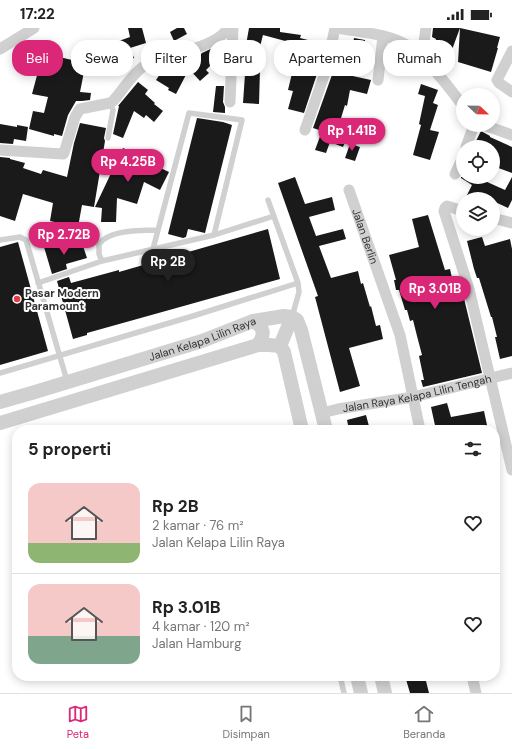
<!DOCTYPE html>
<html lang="id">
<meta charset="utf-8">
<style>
:root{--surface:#fff;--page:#f2f2f2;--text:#222;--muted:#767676;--line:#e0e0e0;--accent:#db2777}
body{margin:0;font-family:"DM Sans",sans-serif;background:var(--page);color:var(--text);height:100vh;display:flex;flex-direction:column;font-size:15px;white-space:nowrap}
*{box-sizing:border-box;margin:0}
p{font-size:13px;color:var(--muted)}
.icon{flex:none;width:22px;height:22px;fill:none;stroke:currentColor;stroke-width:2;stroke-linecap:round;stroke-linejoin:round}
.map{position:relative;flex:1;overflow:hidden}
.details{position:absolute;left:12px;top:397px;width:488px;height:256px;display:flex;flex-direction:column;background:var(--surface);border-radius:16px;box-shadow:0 2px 10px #0003}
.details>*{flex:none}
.banner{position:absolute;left:12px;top:12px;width:488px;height:36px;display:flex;gap:8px}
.needle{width:26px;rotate:112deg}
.buttons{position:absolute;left:456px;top:60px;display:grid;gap:8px}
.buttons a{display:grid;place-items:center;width:44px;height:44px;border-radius:50%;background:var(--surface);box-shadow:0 2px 10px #0003;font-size:20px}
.price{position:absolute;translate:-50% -34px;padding:0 9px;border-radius:14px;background:var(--accent);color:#fff;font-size:13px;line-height:26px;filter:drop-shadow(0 1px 2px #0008)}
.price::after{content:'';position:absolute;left:50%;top:24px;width:12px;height:9px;margin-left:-6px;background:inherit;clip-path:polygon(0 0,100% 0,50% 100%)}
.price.active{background:#222;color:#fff}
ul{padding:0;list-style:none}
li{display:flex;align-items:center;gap:12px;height:100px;padding:0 16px}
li+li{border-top:1px solid var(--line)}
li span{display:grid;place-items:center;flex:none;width:112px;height:80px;border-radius:12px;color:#555}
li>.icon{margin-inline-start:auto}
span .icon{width:48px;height:48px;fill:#fffc;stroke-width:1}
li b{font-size:17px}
h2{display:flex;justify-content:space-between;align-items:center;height:48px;padding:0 16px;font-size:17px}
.chip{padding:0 14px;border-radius:16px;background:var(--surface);box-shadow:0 2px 10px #0003;font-size:14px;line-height:36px}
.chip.active{background:var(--accent);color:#fff}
.status{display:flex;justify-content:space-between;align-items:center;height:28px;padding:0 20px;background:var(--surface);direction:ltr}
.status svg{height:11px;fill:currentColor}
.tabs{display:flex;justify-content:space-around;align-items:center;height:56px;border-top:1px solid var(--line);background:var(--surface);font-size:11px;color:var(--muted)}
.tabs a{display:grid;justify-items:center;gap:2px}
.tabs .active{color:var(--accent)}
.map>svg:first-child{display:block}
.building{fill:#1a1a1a}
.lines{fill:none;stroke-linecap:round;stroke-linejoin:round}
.service{stroke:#d0d0d0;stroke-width:5.5}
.minor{stroke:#d0d0d0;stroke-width:11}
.tertiary{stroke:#d0d0d0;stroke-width:14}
.poi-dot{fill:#e63946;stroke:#fff;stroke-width:1.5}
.labels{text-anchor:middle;stroke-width:4;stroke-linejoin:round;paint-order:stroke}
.street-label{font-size:11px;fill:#333;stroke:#fff}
.poi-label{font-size:11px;font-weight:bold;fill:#333;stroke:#fff;text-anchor:start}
</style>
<div class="status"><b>17:22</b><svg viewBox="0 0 49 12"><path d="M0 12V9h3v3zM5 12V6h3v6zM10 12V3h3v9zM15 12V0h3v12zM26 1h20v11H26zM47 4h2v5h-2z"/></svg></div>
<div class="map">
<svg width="512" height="665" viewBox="0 0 512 665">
<rect width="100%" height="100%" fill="#fff"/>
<path class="building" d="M128,0H142L146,15L130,20L134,30L123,34L116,14L130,9Z
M177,0H184L187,6L174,13L170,4Z
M249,0H280V4L301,7L300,10L324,16L319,40L304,85L288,81L293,63L288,62L294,37L293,36L295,27L286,24L289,14L263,7L257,30H259L257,41H260L259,76L243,75L247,17H246Z
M433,0H460L446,38L439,36V25L435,24L436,11L432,9Z
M460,0L500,9L497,20H498L491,44L458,34Z
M354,10L365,12L363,24L352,22L348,47L371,52L367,66L350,62L347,78L345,77L338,100L349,104L343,119L330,114L326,125L315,122L322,103L313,100L333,44L339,14L353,17Z
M23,17L38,39L27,46L13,24Z
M219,17L225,23L212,34L213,35L206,42L209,45L200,53L189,41L176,66L168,62L169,60L156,52L166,37L179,44L194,29L196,31L202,25Z
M79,19L101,24L97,42L85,39L80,64L91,65L90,72L82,73H76L68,87L62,108L54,106V108L29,101L33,83L44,85L48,69L32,66L43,25L76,33Z
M390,22L407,29L402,43L387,37Z
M138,54L148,62L145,66L155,75L154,76L163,83L154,94L146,87L144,90L134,83L123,110L113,106L119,78H118Z
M421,56L438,62L433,75L438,77L430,102L439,104L430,132L413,127L421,97L419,96L425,68L418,66Z
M216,58H224L223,74L225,79V85L213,84Z
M197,90L223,94L232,97L205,205L188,201L186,209L183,210L168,206Z
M80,95L106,100L104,110L105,113L94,179L82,177L78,199L50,193L53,175L23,166L15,193L0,188V129L10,130V131L25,135L23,140L41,146L43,142L67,149L74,115Z
M0,96L17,99V97L28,99L26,113L14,111L13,116L0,115Z
M481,103L490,108V109L512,119V145L493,138L498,126L493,124V119H473Z
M350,116L360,119L355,133L345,130Z
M123,120L149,132L148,134L169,144L160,162L144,154L137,176L117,170L116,194H101L102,180L95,179Z
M295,149L305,176L332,169L335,182L309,189L316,208L343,201L346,211L319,218L331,250L358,243L361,256L363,255L370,279L371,278L376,298L380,297L383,311L349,320L360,358L340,364L315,269L318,268L278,155Z
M461,149H476L505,162L512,149V172L508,180L493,173V171H488L479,167L477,171H465L472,157L461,150Z
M428,187L445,242L450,241L452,250H455L458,259L461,258L482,345L423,359L421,352H424L419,328L422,327L417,308L413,292L410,293L407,282H405L399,262H396L394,252H396L389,227L419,219L412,191Z
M268,201L280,251L87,305V307L73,311L57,253L69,249L71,255L119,242V244Z
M482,209L485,218L510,211L512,221V328L500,331L495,309H497L492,289H491L479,250H477L474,241L467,213Z
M18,214L48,323L0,337V219Z
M59,214L61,220L78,215H82L87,230L66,236L67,241L52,246L44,219Z
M447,375L451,389L484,383L488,402H436L431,379Z
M366,387L370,402H349L347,392Z
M405,648H431L432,651L426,653L429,665H410Z"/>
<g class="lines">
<path class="service" d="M108,110L113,82L110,75
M268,172L298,255L299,264L292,289
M0,212L20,209L26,212L67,353
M153,221L189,85L242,92L214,207
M102,233L99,226V216C110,201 141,203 158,202
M38,255L102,233L214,207L274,188
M0,345L193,288L298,255
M340,648L344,665"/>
<g class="minor">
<path d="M337,0C358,4 381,5 401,14C422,23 449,59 463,78"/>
<path d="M0,21L34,0"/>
<path d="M512,23L497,52L499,55L512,64"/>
<path d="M422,28L426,0"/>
<path d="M378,52L383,8"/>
<path d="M230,74L233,0"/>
<path d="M484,97L512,107"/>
<path d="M305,102L326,42L335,0"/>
<path d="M466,119L474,97"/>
<path d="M0,122L63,126L64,125L75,89L80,81L110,75L113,73C123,62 132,46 144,38C164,26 216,21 228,0"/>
<path d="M455,146L463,129"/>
<path id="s1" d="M349,162L400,307L420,402"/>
<path d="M463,183L447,178L445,180L444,183L469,261L512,442"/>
<path d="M493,190L512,195"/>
<path id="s2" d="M322,385L338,381L413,369L512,345"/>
<path d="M472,648L476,665"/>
</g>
<g class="tertiary">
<path d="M253,293C265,300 265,306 258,317"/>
<path d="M280,318L292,289"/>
<path id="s3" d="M0,374L35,364L202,313L253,293L284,288L292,289L297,292L301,302L326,402"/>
<path d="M0,395L258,317H269L280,318L284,324L302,402"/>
<path d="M357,648L361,665"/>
<path d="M381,648L385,665"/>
</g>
</g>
<circle class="poi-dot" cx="17" cy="271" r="4"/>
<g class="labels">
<g class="street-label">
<text dy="4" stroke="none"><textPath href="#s1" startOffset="49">Jalan Berlin</textPath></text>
<text dy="4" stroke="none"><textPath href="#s3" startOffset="212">Jalan Kelapa Lilin Raya</textPath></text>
<text dy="4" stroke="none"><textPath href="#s2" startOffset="97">Jalan Raya Kelapa Lilin Tengah</textPath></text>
</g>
<g class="poi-label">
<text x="25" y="269">Pasar Modern<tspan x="25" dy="13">Paramount</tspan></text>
</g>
</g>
</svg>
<div class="buttons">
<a><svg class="needle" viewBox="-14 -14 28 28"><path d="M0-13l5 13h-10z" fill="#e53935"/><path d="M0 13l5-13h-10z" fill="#767676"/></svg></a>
<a><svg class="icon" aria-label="locate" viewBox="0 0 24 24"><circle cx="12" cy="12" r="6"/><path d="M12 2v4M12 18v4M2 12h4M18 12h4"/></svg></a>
<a><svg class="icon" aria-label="layers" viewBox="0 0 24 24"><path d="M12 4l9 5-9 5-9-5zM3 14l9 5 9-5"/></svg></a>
</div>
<b class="price" style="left:352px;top:124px">Rp 1.41B</b>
<b class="price" style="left:128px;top:155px">Rp 4.25B</b>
<b class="price" style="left:64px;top:228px">Rp 2.72B</b>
<b class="price active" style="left:168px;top:255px">Rp 2B</b>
<b class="price" style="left:435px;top:282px">Rp 3.01B</b>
<div class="banner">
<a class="chip active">Beli</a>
<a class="chip">Sewa</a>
<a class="chip">Filter</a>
<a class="chip">Baru</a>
<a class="chip">Apartemen</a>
<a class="chip">Rumah</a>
</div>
<section class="details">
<h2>5 properti<svg class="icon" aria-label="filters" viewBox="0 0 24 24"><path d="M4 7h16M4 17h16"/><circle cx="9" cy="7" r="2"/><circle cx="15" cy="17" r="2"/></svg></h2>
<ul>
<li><span style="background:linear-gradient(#f6c9c9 75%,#8fb573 0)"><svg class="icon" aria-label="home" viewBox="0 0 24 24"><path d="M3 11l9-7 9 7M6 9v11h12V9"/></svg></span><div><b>Rp 2B</b><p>2 kamar · 76 m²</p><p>Jalan Kelapa Lilin Raya</p></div><svg class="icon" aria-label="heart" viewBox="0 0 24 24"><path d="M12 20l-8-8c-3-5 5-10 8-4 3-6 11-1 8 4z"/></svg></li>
<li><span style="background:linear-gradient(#f6c9c9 65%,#7fa58c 0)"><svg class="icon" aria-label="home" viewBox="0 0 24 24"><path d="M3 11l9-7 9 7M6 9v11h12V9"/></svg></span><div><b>Rp 3.01B</b><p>4 kamar · 120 m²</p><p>Jalan Hamburg</p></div><svg class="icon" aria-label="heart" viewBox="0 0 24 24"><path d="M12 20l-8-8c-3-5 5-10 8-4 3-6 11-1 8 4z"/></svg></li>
</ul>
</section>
</div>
<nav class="tabs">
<a class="active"><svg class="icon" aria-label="map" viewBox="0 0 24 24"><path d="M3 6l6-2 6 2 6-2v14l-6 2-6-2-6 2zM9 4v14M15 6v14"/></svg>Peta</a>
<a><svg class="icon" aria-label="saved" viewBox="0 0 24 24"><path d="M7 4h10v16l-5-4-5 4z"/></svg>Disimpan</a>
<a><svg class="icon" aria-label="home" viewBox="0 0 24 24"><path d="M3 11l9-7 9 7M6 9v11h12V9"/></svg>Beranda</a>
</nav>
